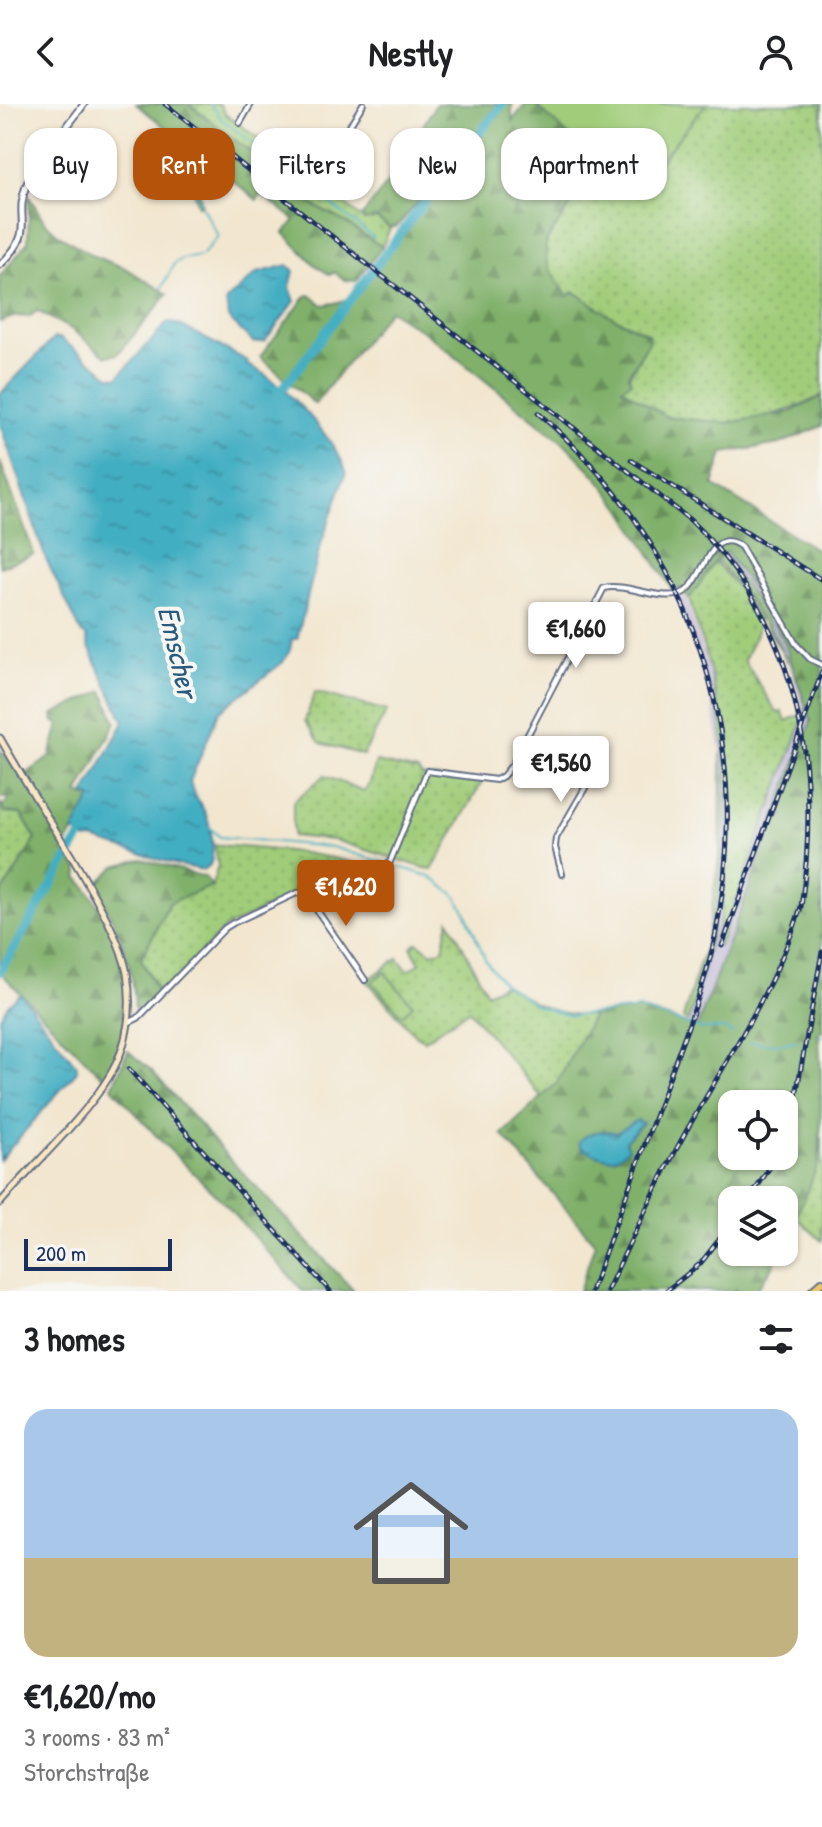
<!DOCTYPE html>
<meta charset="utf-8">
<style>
:root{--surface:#fff;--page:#f2f2f2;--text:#202124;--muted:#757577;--line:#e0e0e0;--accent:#b45309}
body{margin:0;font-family:"Patrick Hand",sans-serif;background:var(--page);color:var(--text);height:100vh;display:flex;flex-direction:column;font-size:30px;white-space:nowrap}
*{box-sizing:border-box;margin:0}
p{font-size:26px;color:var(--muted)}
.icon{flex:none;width:44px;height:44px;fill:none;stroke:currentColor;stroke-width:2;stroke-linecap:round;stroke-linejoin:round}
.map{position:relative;height:1187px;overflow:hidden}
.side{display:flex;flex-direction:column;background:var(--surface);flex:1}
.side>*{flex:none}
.guide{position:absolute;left:24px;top:24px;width:774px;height:72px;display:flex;gap:16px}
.controls{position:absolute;left:718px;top:986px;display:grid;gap:16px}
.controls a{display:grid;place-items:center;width:80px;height:80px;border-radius:16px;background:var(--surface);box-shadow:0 2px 6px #0004;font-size:40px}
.scale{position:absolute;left:24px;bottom:20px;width:148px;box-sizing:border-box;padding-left:8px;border:4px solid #1b2f5e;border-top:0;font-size:22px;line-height:28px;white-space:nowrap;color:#1b2f5e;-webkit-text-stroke:6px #f6f6f2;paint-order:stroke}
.price{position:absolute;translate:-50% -68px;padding:0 18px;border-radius:8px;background:#fff;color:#222;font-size:26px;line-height:52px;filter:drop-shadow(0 2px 4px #0008)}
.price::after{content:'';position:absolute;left:50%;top:48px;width:24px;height:18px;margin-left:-12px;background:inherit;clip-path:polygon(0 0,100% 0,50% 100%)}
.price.selected{background:var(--accent);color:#fff}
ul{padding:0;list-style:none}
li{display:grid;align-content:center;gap:16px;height:424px;padding:0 24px}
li+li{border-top:2px solid var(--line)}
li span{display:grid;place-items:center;height:248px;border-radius:24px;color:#555}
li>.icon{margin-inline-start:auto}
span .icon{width:144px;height:144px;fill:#fffc;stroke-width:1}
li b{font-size:34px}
h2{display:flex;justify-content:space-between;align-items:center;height:96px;padding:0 24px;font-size:34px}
.pill{padding:0 28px;border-radius:24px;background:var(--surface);box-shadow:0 2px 6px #0004;font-size:28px;line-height:72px}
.pill.selected{background:var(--accent);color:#fff}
header{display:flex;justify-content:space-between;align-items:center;height:104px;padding:0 24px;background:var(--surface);font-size:36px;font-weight:700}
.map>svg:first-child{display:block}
.railway{fill:#c8bfd8}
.grass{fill:url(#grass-dots);stroke:#5e7e6c;stroke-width:2}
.forest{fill:url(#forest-firs);stroke:#4e7064;stroke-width:2;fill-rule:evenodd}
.pitch{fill:#a1cd7a;stroke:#5e7e6c;stroke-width:2}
.water{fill:url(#water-ripples);stroke:#2f6e90;stroke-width:2}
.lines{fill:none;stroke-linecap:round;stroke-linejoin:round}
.stream{stroke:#43aec2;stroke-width:2}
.river{stroke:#43aec2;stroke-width:9}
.minor-casing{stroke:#666f86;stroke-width:8}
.tertiary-casing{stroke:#666f86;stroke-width:9}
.secondary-casing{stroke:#666f86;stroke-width:9}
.primary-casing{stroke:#666f86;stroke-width:10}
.minor{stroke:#fff;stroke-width:4}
.tertiary{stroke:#fff;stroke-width:5}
.secondary{stroke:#f9e7c3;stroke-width:5}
.primary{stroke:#efc469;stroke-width:6}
.rail-casing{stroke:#1b2f5e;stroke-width:5}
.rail{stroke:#f6f6f2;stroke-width:2;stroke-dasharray:6;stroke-linecap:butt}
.labels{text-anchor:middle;stroke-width:8;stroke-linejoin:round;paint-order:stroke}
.water-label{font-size:30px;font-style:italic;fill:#295b81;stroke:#f6f6f2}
</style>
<header><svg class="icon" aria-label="back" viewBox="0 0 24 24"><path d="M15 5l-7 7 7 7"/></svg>Nestly<svg class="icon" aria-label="person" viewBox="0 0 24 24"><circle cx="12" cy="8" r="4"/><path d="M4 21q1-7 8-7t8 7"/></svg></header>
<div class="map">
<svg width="822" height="1187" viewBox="0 0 822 1187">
<defs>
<pattern id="grass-dots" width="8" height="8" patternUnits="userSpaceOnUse" patternTransform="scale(2)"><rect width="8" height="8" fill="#a1cd7a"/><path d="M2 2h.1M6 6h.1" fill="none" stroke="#8ab06c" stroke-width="1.8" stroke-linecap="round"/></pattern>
<pattern id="forest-firs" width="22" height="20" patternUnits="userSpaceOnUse" patternTransform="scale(2)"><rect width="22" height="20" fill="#80b06a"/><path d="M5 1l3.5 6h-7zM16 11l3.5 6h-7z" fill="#68905a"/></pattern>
<pattern id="water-ripples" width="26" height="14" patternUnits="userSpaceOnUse" patternTransform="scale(2)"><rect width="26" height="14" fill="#43aec2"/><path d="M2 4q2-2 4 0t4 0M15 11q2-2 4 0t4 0" fill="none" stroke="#378ea1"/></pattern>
</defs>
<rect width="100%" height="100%" fill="#f6f6f2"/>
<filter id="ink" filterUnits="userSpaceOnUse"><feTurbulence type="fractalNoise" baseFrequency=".0125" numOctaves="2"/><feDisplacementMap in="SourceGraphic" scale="16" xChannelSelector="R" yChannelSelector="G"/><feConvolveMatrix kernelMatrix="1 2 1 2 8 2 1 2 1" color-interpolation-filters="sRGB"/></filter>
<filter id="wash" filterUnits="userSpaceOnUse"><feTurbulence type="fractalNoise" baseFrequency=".006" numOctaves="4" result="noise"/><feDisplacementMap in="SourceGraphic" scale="32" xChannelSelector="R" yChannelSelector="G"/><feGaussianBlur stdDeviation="1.8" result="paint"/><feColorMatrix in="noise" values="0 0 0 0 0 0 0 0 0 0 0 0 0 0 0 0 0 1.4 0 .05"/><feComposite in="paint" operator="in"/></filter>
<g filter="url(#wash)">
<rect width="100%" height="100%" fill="#f2e6cf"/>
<path class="railway" d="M716,445L725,448L762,498L795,561L822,564L811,617L698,921L688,917L716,818L724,752V697L721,649L709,587L694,536L677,495L685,492L712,576L727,669V760L715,840L718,842L805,610L788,558L759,501Z"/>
<path class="grass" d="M188,0H220L225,10L320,79L364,116L376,114L390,124L382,143L345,118L311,100L277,68Z
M535,0H822V292C776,314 720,327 670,314C653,309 637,293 622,284L649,238L648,230L568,192L549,166L544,148L547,136L599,60Z
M722,451L759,501L788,558L751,498L717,455Z
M715,457L741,488L759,516L756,530L744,556L777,609L782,608L786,617L803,610L802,605L805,610L719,842L715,840C734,754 732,665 713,578C707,550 697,523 689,495Z
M315,588L387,607L363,651L320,639L305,617Z
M721,649C730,751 718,821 688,917L683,914L708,832L720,745Z
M376,658L418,667L422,672L482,678L432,766L334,736L293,732V698L324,672L364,687L370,679Z
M0,703L5,708L21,710L36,735L1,792Z
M215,741C276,746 327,748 385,768L381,780L374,784L297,789L225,824L161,892L141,855L170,798L212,782L218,761Z
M449,816L487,889L504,880C533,900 557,912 593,911L557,979L542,994L469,906L424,936L416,932L367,877L398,854L408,867L420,859L411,843L417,838L432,849L443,845Z
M822,1033V1137L796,1113L819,1056Z"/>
<path class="forest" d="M136,0H188L277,68L311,100L345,118L382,143L356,177L345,176L334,168L330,171L315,161L284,129L295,116L261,90L257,96L199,50L194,59L202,102H198L188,70L184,38Z
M436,0H512V17L526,0H535L599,60L547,136C541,160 554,173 568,192L575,188L612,213L648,230L649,238L628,271L631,278L622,284L667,313L727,319L790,308L822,292V322L780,340L723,349L713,381L822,449V927L818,929C822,962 822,1027 818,1059C809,1086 796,1113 784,1139V1096H732V1148H780L771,1166L755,1187H579L595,1139L502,1030L557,979L593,911L640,905L697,923L811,617L785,540L762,498L726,448L715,457L689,495L681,484L673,487L621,404L597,373L566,341L427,230L389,206L315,300L260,253L306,192L310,191L323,201L351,196L500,4L397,122L390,124L376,114L364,116L362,112L396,67ZM732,1000H784V1052H732Z
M29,92L44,117L59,131L94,152L125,164L168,190L118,250L106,252L71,225L37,207L29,213L16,212L0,218V172L28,138Z
M0,357L34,450L0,463Z
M103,587L116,618L78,690L86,693L93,692L63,746L79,766L77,773C91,787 98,801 107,819C136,880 134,917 106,977L0,868V792L36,735L21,710L4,708L0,698L3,702L9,694H0V646L23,672L50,653L59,620L54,618L53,610Z
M142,755L205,773L212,782L169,799L141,855L158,890L138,911L135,909C135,861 118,823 95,782L116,762Z
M128,947L152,967L228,1053L354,1187H303L225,1100L161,1037L112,983Z"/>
<path class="pitch" d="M543,0H706L633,90L539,4Z
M384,868L413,901L402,911L372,878Z"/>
<path class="water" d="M288,161L294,167L290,183L295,197L265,237L254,239L228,214L226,197L257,169Z
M168,218L180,221L248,257L247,261C278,272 338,337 346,368L320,443L297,535H292L290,546L283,558L219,608L190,677C192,691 203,702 207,713C212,727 215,748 210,761L203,766L178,761L92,735L86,736L73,727L92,693L84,691L124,618L88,541L86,531L82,530L45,453L0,320V290L54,234H60L110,272L118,273Z
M19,891L22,892L77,962V967L0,1056V914L7,902Z
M637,1016L643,1019L625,1037L628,1044C614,1062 600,1052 582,1045L579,1038C586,1029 605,1024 616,1029Z"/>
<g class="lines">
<path class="stream" d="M211,0L221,15L374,134
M191,49L192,76L200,98
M201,101L218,132L202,151
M162,184L174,160L182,155L200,152
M208,722L220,733L332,743L429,772L454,790L464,805L486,857L504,880L538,902L570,912L640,905L701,925H724L733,929
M820,932H822
M749,938L775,940L797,937"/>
<path class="river" d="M276,293L436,83L503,0
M0,868L86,723"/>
</g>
</g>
<g filter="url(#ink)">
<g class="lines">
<defs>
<path id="minor" d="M240,19L251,0
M316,76L363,0
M520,645L579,677L585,684L556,734L555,743L562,770
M305,789L365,876
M128,919L138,914L225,824L233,819L297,789L374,784L381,780L427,667L496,676L503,672L512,661L604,484C627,478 666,501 686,487C704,475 711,419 741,443L796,540L810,555L822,561"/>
<path id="tertiary" d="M0,161C38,125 13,118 26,82C34,60 69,22 84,0"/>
<path id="secondary" d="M0,634C26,680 55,724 82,770C99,801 120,834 127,869C132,901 129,935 114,964C90,1009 35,1059 0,1099"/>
<path id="primary" d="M812,1187L822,1178"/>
</defs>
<use href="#minor" class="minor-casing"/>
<use href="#tertiary" class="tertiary-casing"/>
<use href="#secondary" class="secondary-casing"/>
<use href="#primary" class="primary-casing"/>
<use href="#minor" class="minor"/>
<use href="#tertiary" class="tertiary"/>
<use href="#secondary" class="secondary"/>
<use href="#primary" class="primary"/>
<defs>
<path id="rail" d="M165,0L690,416C798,518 822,658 801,803C776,882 729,952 688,1024C658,1077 633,1132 607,1187
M538,309C693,442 756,632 715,833C705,882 685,929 668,977C643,1047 617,1117 591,1187
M631,356L822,476
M722,842L822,568
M129,965L330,1187
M784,1036L793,1008L822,848
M749,1096L777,1052
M666,1187L700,1160L732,1119"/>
</defs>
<use href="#rail" class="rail-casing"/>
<use href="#rail" class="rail"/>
</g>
</g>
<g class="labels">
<g class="water-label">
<text transform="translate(178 548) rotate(77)" y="10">Emscher</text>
</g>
</g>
</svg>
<div class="controls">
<a><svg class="icon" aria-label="locate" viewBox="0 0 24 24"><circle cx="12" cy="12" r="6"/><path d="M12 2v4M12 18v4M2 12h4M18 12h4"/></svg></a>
<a><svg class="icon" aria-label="layers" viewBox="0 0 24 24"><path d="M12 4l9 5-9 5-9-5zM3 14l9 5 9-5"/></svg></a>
</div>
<div class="scale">200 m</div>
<b class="price" style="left:576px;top:566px">€1,660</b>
<b class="price" style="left:561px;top:700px">€1,560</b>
<b class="price selected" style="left:346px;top:824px">€1,620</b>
<div class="guide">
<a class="pill">Buy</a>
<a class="pill selected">Rent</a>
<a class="pill">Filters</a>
<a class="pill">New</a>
<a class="pill">Apartment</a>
</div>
</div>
<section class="side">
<h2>3 homes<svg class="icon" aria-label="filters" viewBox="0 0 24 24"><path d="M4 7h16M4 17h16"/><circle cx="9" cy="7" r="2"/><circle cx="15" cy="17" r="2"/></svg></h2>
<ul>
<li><span style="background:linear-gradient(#a9c7e8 60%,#c2b280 0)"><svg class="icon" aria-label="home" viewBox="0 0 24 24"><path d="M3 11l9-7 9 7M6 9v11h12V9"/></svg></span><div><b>€1,620/mo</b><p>3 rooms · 83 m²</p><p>Storchstraße</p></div></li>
</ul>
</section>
